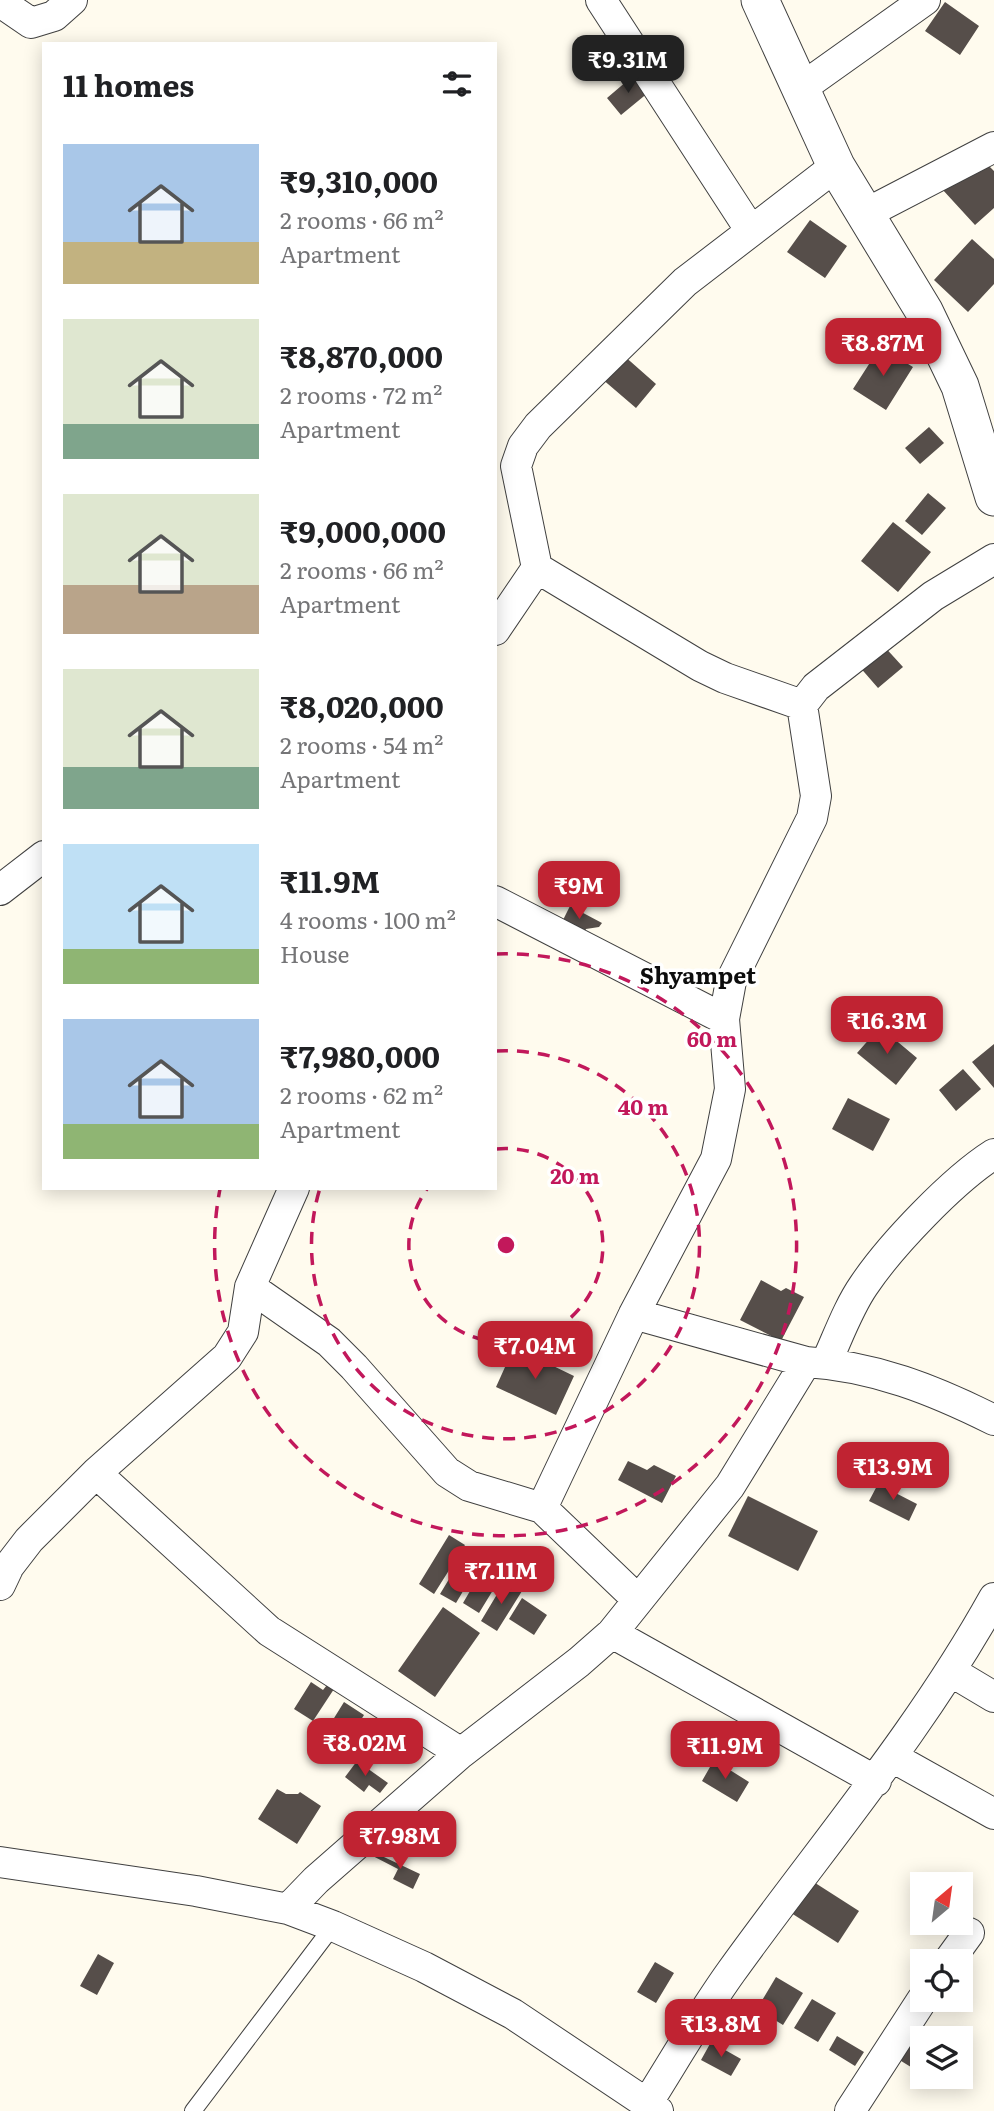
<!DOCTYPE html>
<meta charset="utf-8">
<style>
:root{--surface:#fff;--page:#f2f2f2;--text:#202124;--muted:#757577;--accent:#c02332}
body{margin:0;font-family:Literata,serif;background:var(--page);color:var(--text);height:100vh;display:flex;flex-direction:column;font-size:26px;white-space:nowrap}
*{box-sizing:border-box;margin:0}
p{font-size:23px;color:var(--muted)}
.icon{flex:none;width:38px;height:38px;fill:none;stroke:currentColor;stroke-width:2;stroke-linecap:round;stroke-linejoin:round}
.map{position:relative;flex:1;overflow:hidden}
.details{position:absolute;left:42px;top:42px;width:455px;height:1148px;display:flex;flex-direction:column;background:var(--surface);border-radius:0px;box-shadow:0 4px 18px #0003}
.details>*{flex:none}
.needle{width:46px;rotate:29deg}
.tools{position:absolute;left:910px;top:1872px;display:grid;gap:14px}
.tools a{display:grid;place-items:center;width:63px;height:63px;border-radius:0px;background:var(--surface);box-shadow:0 4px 18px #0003;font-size:35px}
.price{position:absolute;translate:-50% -60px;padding:0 16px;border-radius:14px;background:var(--accent);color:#fff;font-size:23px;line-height:46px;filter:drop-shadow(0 2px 4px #0008)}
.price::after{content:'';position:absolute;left:50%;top:42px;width:21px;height:16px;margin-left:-10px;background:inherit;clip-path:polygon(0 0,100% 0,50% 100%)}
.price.selected{background:#222;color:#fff}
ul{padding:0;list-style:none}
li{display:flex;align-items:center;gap:21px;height:175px;padding:0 21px}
li span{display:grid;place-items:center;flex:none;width:196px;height:140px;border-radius:0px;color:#555}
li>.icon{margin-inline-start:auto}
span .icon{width:84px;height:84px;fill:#fffc;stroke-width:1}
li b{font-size:30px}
h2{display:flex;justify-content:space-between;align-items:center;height:84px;padding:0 21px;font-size:30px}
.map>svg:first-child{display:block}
.building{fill:#564e4a}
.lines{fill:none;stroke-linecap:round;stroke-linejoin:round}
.service-casing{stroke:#404040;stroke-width:18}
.minor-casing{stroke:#404040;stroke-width:32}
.tertiary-casing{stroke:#404040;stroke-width:39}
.service{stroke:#fff;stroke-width:16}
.minor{stroke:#fff;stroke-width:30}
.tertiary{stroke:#fff;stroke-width:37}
.ring{fill:none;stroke:#c2185b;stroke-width:3.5;stroke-dasharray:12 9}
.labels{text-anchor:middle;stroke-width:7;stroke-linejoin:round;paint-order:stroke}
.quarter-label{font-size:23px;font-weight:bold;fill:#0d0d0d;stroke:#fff}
.centre{fill:#c2185b;stroke:#fff;stroke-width:3.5}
.ring-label{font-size:21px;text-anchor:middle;font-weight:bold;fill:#c2185b;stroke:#fff;stroke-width:7;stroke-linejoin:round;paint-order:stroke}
</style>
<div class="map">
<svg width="994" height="2111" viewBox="0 0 994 2111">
<rect width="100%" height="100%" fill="#fffbee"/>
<path class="building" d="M945,2L979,26L960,55L925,31Z
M634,75L649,92L621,115L607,98Z
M980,157L994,171V208L975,225L942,189Z
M810,220L847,246L825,278L787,252Z
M972,239L994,259V284L968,312L934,280Z
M880,347L913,367L886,410L853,389Z
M622,354L656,384L636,408L601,378Z
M929,427L944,443L920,464L905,448Z
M928,493L946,508L922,535L905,521Z
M893,522L931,552L898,592L861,561Z
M882,644L903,667L878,688L858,665Z
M570,906L602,923L599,927L586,929L583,936L561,924Z
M880,1027L917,1058L896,1085L857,1053Z
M994,1044V1088L972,1062Z
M963,1069L981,1089L956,1111L939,1090Z
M848,1098L890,1119L873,1151L832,1129Z
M761,1280L781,1291L786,1288L804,1297L781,1341L740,1320Z
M514,1347L574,1376L556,1415L496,1387Z
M628,1461L647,1470L654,1465L676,1476L662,1503L618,1480Z
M878,1484L917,1504L909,1521L869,1501Z
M748,1496L818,1531L798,1571L728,1536Z
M449,1535L465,1545L434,1594L419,1584Z
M463,1556L478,1566L456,1603L440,1594Z
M484,1567L501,1577L479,1613L463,1603Z
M505,1581L522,1591L497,1631L481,1621Z
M522,1598L547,1615L534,1635L509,1619Z
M443,1607L480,1633L435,1697L398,1671Z
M311,1682L323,1690L327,1685L334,1689L313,1721L294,1709Z
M344,1702L364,1715L346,1744L326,1731Z
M714,1760L749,1782L737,1802L702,1781Z
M357,1761L388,1783L380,1793L369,1785L364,1792L345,1777Z
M277,1789L286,1794H298L300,1792L321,1806L297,1844L258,1819Z
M367,1849L420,1874L413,1889L393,1879L398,1869L365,1852Z
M809,1879L859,1911L838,1943L788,1911Z
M98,1954L114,1963L97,1995L80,1986Z
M655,1962L674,1973L656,2003L637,1992Z
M776,1977L803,1993L783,2025L757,2009Z
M812,1999L836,2013L818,2042L794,2028Z
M837,2036L864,2052L855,2066L829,2050Z
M903,2040L922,2052L919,2072L893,2056Z
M711,2042L741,2059L731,2076L701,2060Z"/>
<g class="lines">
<defs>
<path id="service" d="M193,2111L333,1926"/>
<path id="minor" d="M601,0L751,231
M0,2L31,23L54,16L72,0
M800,89L925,0
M865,214L994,147
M537,568L700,666L725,678L802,705
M495,630L537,568L516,466L523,446L538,426L685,282L836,166
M0,890L44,856
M495,901L724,1019
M250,1287L329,1342L354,1367L447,1472L469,1486L542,1508L638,1600
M634,1314L806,1362C874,1366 934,1390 994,1420
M826,1363C838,1337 848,1308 864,1285C891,1245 953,1180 994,1154
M96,1473L269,1631L461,1753
M542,1508L634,1314L716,1159L730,1089L724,1019L731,981L812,818L816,796L802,705L816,687L933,596L994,559
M0,1585L9,1566L29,1540L96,1473L227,1357L243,1332L250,1287L294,1188
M612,1633L876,1781
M952,1672L994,1697
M894,1758L994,1814
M0,1862L196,1891L288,1909L333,1926L424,1967L513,2014L658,2111
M288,1909L316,1880L461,1753L579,1662L612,1633L730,1486L806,1362
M948,1962L969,1933
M648,2102C675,2059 701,2014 731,1972C820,1848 919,1733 994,1598
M850,2111L922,2000"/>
<path id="tertiary" d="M760,0L836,166L924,311L960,386L994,497"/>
</defs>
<use href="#service" class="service-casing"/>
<use href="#minor" class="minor-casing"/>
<use href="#tertiary" class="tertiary-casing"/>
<use href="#service" class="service"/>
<use href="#minor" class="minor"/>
<use href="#tertiary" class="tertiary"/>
</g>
<g class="ring">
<path d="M496 1149A97 97 0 1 1 427 1189"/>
<path d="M496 1051A194 194 0 1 1 320 1188"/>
<path d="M496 954A291 291 0 1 1 220 1189"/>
</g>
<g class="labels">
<g class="quarter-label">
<text x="698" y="984">Shyampet</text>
</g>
</g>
<circle cx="506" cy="1245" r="10" class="centre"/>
<g class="ring-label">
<text x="712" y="1047">60 m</text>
<text x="643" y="1115">40 m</text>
<text x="575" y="1184">20 m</text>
</g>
</svg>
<div class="tools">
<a><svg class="needle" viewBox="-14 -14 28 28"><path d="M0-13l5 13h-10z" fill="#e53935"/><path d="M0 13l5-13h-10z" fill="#757577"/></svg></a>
<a><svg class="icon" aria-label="locate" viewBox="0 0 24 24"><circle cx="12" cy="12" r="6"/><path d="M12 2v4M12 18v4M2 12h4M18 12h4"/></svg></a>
<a><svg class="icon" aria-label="layers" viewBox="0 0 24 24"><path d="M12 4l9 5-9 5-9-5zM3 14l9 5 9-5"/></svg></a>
</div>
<b class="price selected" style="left:628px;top:95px">₹9.31M</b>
<b class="price" style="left:883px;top:378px">₹8.87M</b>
<b class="price" style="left:579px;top:921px">₹9M</b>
<b class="price" style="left:887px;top:1056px">₹16.3M</b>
<b class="price" style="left:535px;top:1381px">₹7.04M</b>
<b class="price" style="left:893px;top:1502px">₹13.9M</b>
<b class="price" style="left:501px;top:1606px">₹7.11M</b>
<b class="price" style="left:365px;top:1778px">₹8.02M</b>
<b class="price" style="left:725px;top:1781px">₹11.9M</b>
<b class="price" style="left:400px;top:1871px">₹7.98M</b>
<b class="price" style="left:721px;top:2059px">₹13.8M</b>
<section class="details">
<h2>11 homes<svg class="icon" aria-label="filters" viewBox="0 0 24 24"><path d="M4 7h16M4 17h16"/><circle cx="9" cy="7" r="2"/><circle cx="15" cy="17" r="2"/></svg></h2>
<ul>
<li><span style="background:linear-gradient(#a9c7e8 70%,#c2b280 0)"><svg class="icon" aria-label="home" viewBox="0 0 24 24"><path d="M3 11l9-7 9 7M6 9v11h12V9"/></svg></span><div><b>₹9,310,000</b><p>2 rooms · 66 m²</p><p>Apartment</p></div></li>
<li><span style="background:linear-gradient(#dfe7d0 75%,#7fa58c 0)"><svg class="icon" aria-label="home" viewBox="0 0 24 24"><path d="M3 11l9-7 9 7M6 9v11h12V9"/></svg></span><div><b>₹8,870,000</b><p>2 rooms · 72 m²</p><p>Apartment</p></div></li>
<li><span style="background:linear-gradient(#dfe7d0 65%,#b9a48a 0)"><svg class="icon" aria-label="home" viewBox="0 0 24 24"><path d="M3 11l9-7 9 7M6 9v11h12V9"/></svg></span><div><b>₹9,000,000</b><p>2 rooms · 66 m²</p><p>Apartment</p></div></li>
<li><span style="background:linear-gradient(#dfe7d0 70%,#7fa58c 0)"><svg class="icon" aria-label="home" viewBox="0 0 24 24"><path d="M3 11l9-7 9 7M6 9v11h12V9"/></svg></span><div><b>₹8,020,000</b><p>2 rooms · 54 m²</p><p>Apartment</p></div></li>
<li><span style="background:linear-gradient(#bfe0f5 75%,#8fb573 0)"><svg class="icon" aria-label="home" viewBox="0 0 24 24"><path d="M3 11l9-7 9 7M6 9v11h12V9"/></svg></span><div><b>₹11.9M</b><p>4 rooms · 100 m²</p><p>House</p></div></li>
<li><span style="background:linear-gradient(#a9c7e8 75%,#8fb573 0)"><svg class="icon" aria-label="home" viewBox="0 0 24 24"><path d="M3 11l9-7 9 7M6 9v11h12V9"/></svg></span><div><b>₹7,980,000</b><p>2 rooms · 62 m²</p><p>Apartment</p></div></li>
</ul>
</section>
</div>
